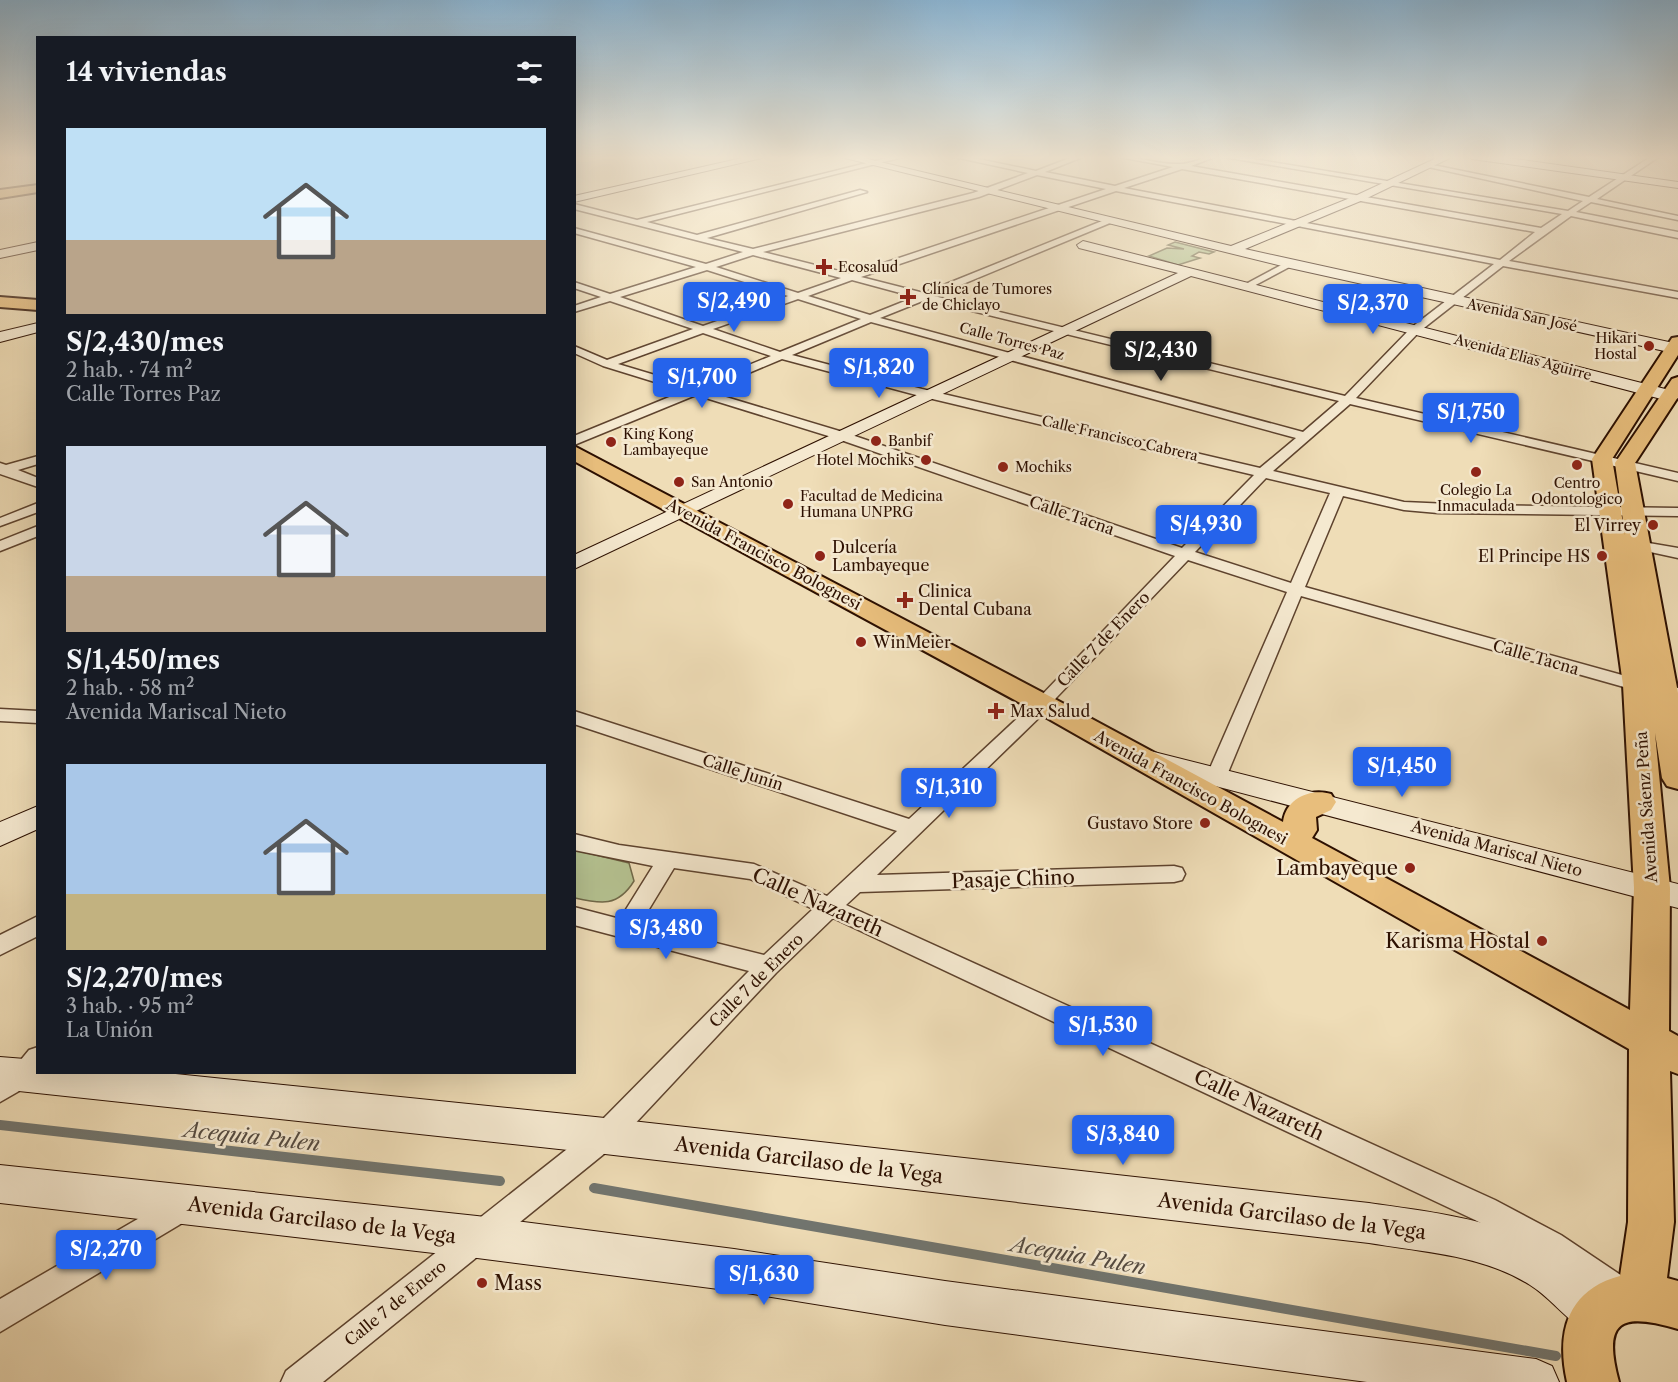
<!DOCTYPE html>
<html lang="es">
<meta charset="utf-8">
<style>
:root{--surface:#171b24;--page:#20242c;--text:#f1f3f6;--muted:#9ea1a6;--accent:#2563eb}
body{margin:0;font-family:"Libre Caslon Text",serif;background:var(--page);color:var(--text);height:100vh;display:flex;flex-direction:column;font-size:22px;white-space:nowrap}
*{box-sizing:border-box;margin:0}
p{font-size:20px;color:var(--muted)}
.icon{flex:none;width:33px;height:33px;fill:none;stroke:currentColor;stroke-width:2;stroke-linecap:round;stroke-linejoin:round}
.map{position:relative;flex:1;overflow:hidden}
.panel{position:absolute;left:36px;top:36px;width:540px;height:1038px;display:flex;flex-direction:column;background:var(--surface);border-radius:0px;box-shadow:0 6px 24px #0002}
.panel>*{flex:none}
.price{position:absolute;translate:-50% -51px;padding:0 14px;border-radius:6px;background:var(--accent);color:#fff;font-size:20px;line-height:39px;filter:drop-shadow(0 2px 3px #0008)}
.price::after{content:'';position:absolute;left:50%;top:36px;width:18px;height:14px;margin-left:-9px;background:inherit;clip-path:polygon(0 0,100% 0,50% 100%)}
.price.active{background:#222;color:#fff}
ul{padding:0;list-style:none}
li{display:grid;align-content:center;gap:12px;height:318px;padding:0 30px}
li span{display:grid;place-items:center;height:186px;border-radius:0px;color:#555}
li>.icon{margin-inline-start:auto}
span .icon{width:108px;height:108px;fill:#fffc;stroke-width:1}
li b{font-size:26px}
h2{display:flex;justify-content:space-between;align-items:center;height:72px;padding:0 30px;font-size:26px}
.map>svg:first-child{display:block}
.green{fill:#b5c291;stroke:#716949;stroke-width:1.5}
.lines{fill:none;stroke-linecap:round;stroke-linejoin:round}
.stream{stroke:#71756f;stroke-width:10}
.street-casing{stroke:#5e432e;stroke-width:3}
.secondary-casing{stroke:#2d1001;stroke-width:2}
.primary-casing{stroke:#2d1001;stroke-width:4}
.street{fill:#f5e9d0;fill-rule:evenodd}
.secondary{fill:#f5e9d0;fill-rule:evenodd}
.primary{fill:#e8be7c;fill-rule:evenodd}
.poi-dot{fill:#8f2418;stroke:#f5e9d0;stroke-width:2}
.labels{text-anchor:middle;stroke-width:5;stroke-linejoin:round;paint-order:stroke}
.far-poi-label{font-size:14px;fill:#2d1001;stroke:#f5e9d0;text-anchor:start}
.far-street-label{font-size:14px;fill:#2d1001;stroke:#f5e9d0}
.street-label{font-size:16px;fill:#2d1001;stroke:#f5e9d0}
.poi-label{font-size:16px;fill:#2d1001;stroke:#f5e9d0;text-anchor:start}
.near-poi-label{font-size:20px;fill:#2d1001;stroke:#f5e9d0;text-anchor:end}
.near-street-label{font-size:20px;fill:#2d1001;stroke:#f5e9d0}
.near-water-label{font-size:21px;font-style:italic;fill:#554b41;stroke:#f5e9d0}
</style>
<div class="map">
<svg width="1678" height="1382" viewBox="0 0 1678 1382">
<rect width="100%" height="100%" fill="#efddb7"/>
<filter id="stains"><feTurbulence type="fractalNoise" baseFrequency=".00333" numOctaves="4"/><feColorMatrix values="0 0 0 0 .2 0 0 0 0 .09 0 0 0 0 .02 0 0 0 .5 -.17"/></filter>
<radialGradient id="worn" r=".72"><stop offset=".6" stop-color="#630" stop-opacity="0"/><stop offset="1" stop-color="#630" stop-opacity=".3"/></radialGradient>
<path class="green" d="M1175,242L1214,252L1209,254L1199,252L1192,256L1200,258L1178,265L1149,256L1167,248L1184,249L1168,245Z
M575,850L629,863L634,881C618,907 601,904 575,898Z"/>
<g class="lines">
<path class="stream" d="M0,1125L500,1181
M594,1188L1556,1356"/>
<defs>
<path id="street" d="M895,156H907L647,222L697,235L860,190L867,192L707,238L753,249L973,193L1028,173L950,156H964L1036,171L1075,156H1085L1045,172L1115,186L1173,167L1114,156C1136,156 1158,165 1180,164C1193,164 1204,156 1217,156L1191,166L1541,228L1562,214L1218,156H1235L1568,211L1583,201L1424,166L1428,164L1589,197L1652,156H1660L1597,199L1678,216V220L1591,202L1576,212L1678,232V238L1571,216L1509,261L1678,292V298L1503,266L1420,331L1356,398L1678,473V481L1350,404L1273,471L1404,502L1472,505L1678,508V516L1438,513L1404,510L1343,496L1305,587L1640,680L1678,688V700L1631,689L1301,596L1227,775L1224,780L1217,782L1210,780L1207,775L1287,592L1188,560L1056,698L1049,708L877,875L1174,866L1182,868L1185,874L1182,880L1174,882L860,892L846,905L1495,1200L1561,1235L1634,1284L1638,1295L1634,1306L1623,1310L1612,1306L1541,1255L1475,1220L833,918L776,973L615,1145L323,1382H281L286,1371L595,1127L749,971L574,925V907L620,919L653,866L574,850V834L619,845L754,864L827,896L897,831L574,724V711L909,819L1037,700L1175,556L838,439L696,395L574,445V436L684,391L603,366L574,353V346L607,360L693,329L610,301L574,312V306L601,297L574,288V282L610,294L696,267L574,233V228L706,264L743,252L574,209V204L637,220ZM1182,169L1535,232L1500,260L1124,188ZM1037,175L1106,189L851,274L763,252L979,197ZM1116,191L1494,264L1412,327L1345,396L934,296L1110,223L1111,221L1107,219L924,293L861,277ZM753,255L841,278L798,293L716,267ZM707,270L788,296L703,326L620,297ZM852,280L915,297L870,315L808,296ZM798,299L861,319L780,352L713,329ZM925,300H927L1339,401L1303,432L880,318ZM871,322L1296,438L1260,468L922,389L792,355ZM703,333L771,356L695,387L618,364ZM782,359L920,396L1254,475L1182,548L846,433L706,391ZM1266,478L1330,493L1291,583L1195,552ZM674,868L750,879L813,909L764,955L640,924Z
M1287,262L1295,264L1250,288L1242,286Z
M38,456V464L18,470L38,478V487L0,474V463L6,465Z
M38,503V512L0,526V518Z
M38,526V536L0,551V541Z
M1637,541L1678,548V558L1632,548L1630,545Z
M0,709L38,711V723L0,721Z
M38,916V936L0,955V935Z
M38,1047V1072H42L33,1083L0,1102V1076L15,1067L29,1050Z
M179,1195L189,1199L193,1209L189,1219L0,1332V1299Z"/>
<path id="secondary" d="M751,156H770L574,202V196Z
M837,156H855L1231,246L1355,196L1441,156H1454L1363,200L1245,249L1678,344V354L1290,268Z
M1467,156H1494L1678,182V188L1472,159Z
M1083,241L1677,392L1678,398L1671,401L1665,400L1191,276L574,569V555L1178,273L1079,248L1077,245Z
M38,242V250L0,258V250Z
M38,323V332L0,342V332Z
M1146,750L1678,884V908L1136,765L1132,759L1136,753Z
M38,806V829L0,846V822Z
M0,1057L38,1060V1072H156L605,1118L1369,1203C1446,1214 1526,1222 1587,1276C1600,1288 1611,1297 1618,1314L1612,1330L1596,1336C1569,1325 1554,1300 1530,1285C1483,1255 1423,1252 1369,1243L605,1154L0,1089Z
M0,1165L477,1216L734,1249L945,1281L1536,1359L1552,1366L1559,1382H1367L945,1325L734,1291L477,1258L0,1203Z"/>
<path id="primary" d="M38,185V192L0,198V190Z
M0,297L38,300V310L0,307Z
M1678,337V355L1612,459L1625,535L1615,463L1672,379L1678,377V397L1635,463L1678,693V789L1667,786L1662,778L1655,733L1670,888L1669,1031L1678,1036V1074L1670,1071L1674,1222L1667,1278L1678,1281V1329C1621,1312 1602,1320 1619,1382H1567C1556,1333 1567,1290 1620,1276L1628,1222L1629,1049L1033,710L574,461V446L1053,698L1283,822C1286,798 1311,788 1331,794L1336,802L1331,810L1316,817L1317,830L1312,838L1630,1010L1634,888L1623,685L1592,459L1672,338Z"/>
</defs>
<use href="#street" class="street-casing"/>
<use href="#secondary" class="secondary-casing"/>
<use href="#primary" class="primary-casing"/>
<use href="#street" class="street"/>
<use href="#secondary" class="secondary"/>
<use href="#primary" class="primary"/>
</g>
<linearGradient id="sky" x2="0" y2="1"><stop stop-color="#8bb6d5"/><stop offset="0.45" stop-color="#f8f0df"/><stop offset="1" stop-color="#f8f0df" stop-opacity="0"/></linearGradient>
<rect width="1678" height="350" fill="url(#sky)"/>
<g class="poi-dot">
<path d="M821 258h6v6h6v6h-6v6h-6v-6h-6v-6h6z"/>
<path d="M905 288h6v6h6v6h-6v6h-6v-6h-6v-6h6z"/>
<circle cx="1649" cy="346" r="6"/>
<circle cx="876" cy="441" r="6"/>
<circle cx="611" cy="442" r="6"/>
<circle cx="926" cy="460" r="6"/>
<circle cx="1577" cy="465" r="6"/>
<circle cx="1003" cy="467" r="6"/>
<circle cx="1476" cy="472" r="6"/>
<circle cx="679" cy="482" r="6"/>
<circle cx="788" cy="504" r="6"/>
<circle cx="1653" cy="525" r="6"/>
<circle cx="820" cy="556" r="6"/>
<circle cx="1602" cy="556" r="6"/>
<path d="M902 591h6v6h6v6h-6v6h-6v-6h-6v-6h6z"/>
<circle cx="861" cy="642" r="6"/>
<path d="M993 702h6v6h6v6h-6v6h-6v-6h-6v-6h6z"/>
<circle cx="1205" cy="823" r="6"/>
<circle cx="1410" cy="868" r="6"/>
<circle cx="1542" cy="941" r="6"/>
<circle cx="482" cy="1283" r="6"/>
</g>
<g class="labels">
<g class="far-poi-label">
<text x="838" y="272">Ecosalud</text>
<text x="922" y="294">Clínica de Tumores<tspan x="922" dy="16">de Chiclayo</tspan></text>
<text x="1637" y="343" text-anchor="end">Hikari<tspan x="1637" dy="16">Hostal</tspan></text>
<text x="623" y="439">King Kong<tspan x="623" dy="16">Lambayeque</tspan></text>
<text x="888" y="446">Banbif</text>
<text x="914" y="465" text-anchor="end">Hotel Mochiks</text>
<text x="1015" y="472">Mochiks</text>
<text x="691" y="487">San Antonio</text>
<text x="1577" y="488" text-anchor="middle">Centro<tspan x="1577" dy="16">Odontologico</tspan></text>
<text x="1476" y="495" text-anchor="middle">Colegio La<tspan x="1476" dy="16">Inmaculada</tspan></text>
<text x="800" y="501">Facultad de Medicina<tspan x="800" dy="16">Humana UNPRG</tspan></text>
</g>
<g class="far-street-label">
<text transform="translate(1522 315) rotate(12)" y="5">Avenida San José</text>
<text transform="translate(1012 341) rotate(15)" y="5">Calle Torres Paz</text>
<text transform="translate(1523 357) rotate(15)" y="5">Avenida Elias Aguirre</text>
<text transform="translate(1120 438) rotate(13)" y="5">Calle Francisco Cabrera</text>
</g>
<g class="street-label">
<text transform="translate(1072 515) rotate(19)" y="6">Calle Tacna</text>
<text transform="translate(764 554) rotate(28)" y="6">Avenida Francisco Bolognesi</text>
<text transform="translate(1103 639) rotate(-46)" y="6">Calle 7 de Enero</text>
<text transform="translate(1536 657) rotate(16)" y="6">Calle Tacna</text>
<text transform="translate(743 772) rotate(18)" y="6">Calle Junín</text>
<text transform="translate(1191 787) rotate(29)" y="6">Avenida Francisco Bolognesi</text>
<text transform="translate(1646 807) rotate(-94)" y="6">Avenida Sáenz Peña</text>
<text transform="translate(1497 848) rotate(15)" y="6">Avenida Mariscal Nieto</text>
<text transform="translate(756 980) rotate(-45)" y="6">Calle 7 de Enero</text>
<text transform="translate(395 1303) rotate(-39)" y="6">Calle 7 de Enero</text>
</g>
<g class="poi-label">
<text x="1641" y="531" text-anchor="end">El Virrey</text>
<text x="832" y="553">Dulcería<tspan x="832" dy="18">Lambayeque</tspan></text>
<text x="1590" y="562" text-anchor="end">El Principe HS</text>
<text x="918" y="597">Clinica<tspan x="918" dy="18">Dental Cubana</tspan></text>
<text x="873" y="648">WinMeier</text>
<text x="1010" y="717">Max Salud</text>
<text x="1193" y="829" text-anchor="end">Gustavo Store</text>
</g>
<g class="near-poi-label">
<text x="1398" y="875">Lambayeque</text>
<text x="1530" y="948">Karisma Hostal</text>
<text x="494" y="1290" text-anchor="start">Mass</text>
</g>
<g class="near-street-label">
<text transform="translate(1013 879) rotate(-2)" y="7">Pasaje Chino</text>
<text transform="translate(818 902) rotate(24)" y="7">Calle Nazareth</text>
<text transform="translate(1259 1105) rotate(25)" y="7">Calle Nazareth</text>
<text transform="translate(809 1160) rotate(7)" y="7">Avenida Garcilaso de la Vega</text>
<text transform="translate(1292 1216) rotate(7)" y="7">Avenida Garcilaso de la Vega</text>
<text transform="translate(322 1220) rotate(7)" y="7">Avenida Garcilaso de la Vega</text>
</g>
<g class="near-water-label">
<text transform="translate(252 1137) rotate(6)" y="7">Acequia Pulen</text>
<text transform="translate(1078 1256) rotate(10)" y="7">Acequia Pulen</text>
</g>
</g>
<rect width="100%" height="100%" filter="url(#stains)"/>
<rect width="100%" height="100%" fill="url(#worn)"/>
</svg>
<b class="price" style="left:734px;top:333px">S/2,490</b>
<b class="price" style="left:1373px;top:335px">S/2,370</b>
<b class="price active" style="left:1161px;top:382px">S/2,430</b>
<b class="price" style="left:879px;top:399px">S/1,820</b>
<b class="price" style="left:702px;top:409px">S/1,700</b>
<b class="price" style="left:1471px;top:444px">S/1,750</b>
<b class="price" style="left:1206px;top:556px">S/4,930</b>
<b class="price" style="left:1402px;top:798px">S/1,450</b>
<b class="price" style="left:949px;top:819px">S/1,310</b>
<b class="price" style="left:666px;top:960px">S/3,480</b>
<b class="price" style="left:1103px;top:1057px">S/1,530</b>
<b class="price" style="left:1123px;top:1166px">S/3,840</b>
<b class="price" style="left:106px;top:1281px">S/2,270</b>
<b class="price" style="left:764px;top:1306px">S/1,630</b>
<section class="panel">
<h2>14 viviendas<svg class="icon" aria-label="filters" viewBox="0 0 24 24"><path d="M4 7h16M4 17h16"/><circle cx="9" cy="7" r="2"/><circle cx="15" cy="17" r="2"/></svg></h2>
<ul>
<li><span style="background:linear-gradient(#bfe0f5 60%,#b9a48a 0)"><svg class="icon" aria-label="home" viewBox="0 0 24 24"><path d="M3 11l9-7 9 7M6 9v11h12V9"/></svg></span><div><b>S/2,430/mes</b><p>2 hab. · 74 m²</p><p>Calle Torres Paz</p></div></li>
<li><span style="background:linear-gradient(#c9d6e8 70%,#b9a48a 0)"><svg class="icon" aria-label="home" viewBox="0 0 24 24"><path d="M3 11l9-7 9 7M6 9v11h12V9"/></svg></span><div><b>S/1,450/mes</b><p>2 hab. · 58 m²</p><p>Avenida Mariscal Nieto</p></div></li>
<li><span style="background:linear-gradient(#a9c7e8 70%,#c2b280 0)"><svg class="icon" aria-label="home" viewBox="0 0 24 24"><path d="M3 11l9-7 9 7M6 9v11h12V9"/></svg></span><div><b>S/2,270/mes</b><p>3 hab. · 95 m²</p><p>La Unión</p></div></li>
</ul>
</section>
</div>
